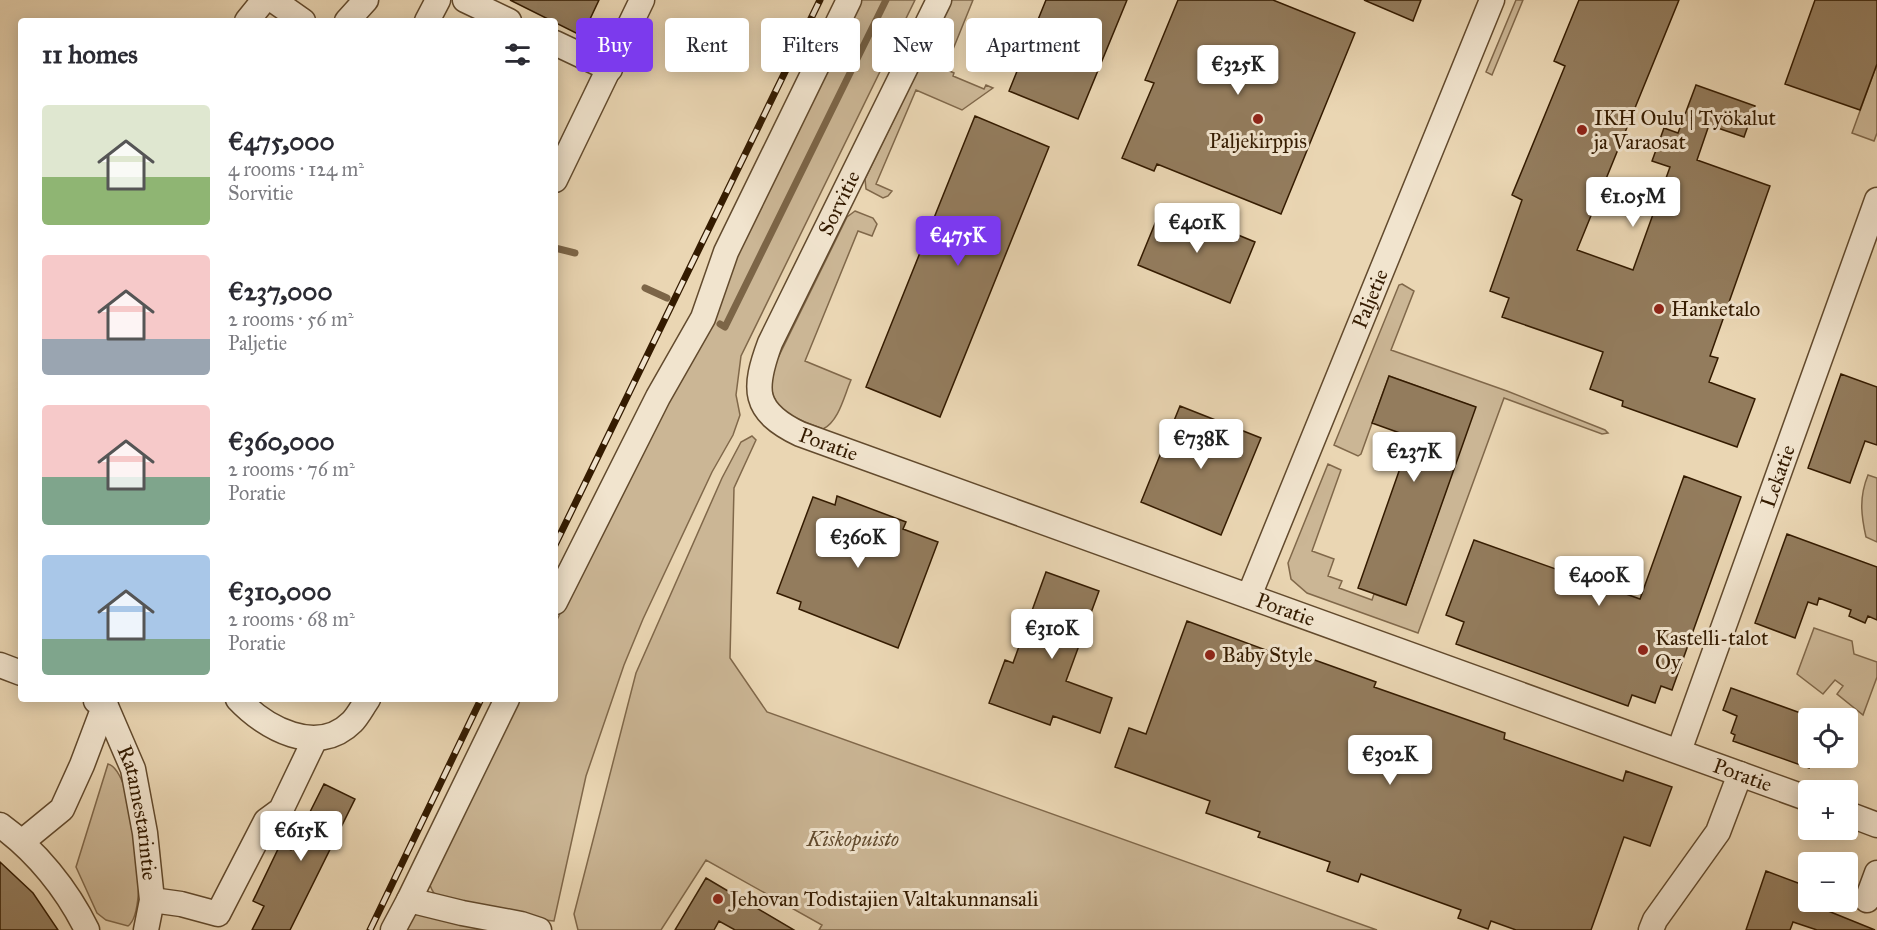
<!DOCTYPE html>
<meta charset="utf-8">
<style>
:root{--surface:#fff;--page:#f7f7f7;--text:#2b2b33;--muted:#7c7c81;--accent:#7c3aed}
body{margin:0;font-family:"IM FELL Great Primer",serif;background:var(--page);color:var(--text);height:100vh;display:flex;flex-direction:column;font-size:22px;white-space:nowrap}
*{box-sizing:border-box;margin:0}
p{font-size:20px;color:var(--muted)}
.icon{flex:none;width:33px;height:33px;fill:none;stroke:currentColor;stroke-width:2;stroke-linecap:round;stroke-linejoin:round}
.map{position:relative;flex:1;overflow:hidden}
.panel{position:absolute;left:18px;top:18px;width:540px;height:684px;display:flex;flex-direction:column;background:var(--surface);border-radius:6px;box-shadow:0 3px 15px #0003}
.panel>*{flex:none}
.banner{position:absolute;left:576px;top:18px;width:570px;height:54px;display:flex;gap:12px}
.tools{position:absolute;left:1798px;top:708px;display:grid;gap:12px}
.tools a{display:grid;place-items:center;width:60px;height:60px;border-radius:6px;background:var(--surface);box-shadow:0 3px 15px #0003;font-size:30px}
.price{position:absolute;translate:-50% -51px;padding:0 14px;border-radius:6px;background:#fff;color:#222;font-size:20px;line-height:39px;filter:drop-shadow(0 2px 3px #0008)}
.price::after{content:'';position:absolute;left:50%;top:36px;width:18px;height:14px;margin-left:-9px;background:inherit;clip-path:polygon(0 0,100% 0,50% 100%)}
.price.selected{background:var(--accent);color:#fff}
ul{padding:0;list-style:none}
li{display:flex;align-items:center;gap:18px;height:150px;padding:0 24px}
li span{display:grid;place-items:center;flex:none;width:168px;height:120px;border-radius:6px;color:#555}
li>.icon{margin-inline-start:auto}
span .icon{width:72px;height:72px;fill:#fffc;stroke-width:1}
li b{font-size:26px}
h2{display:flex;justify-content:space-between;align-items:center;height:72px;padding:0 24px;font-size:26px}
.tag{padding:0 21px;border-radius:6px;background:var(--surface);box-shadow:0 3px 15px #0003;font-size:21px;line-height:54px}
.tag.selected{background:var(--accent);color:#fff}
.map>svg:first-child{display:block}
.green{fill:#cbb695;stroke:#80684a;stroke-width:1.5}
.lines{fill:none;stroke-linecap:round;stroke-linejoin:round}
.stream{stroke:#7c6547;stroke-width:7}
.building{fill:#937c5d;stroke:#341b00;stroke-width:1.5}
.minor-casing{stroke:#624a2d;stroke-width:27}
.minor{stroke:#f1e4ce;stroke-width:24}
.rail-casing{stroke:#341b00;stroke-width:7}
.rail{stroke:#f1e4ce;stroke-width:4.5;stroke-dasharray:14;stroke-linecap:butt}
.poi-dot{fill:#8f2418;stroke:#f1e4ce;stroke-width:2}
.labels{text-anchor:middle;stroke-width:6;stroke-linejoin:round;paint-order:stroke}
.poi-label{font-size:21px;fill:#341b00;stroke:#f1e4ce;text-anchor:start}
.street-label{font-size:21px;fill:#341b00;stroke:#f1e4ce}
.park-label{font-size:21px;font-style:italic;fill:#614a2d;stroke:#f1e4ce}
</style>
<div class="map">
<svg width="1877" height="930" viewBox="0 0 1877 930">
<rect width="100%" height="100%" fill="#ead6b3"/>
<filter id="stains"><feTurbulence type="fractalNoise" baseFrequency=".00333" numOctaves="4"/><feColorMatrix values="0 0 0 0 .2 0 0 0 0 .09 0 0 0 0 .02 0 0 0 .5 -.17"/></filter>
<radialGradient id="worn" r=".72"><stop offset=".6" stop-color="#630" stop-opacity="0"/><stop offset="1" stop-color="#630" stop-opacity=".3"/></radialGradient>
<path class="green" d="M856,0H915L741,356L736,395L740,415L733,435L712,472L643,619L624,665L586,776L554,921C524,917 466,916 442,902C435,897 432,891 429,883L519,699H555V624L671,384L721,298L742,236Z
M952,0H973L945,69L954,73L953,76L984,89L986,85L993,88L962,110L916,90L876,184L892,191L888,196L883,198L866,189L865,179Z
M1516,0H1523L1492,75L1486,72Z
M1877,64V133L1874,141L1852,133Z
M855,211L873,218L877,224L872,236L858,231L805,361L851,380C844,396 839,421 823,429C790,416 764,410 773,368L847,217Z
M1402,284L1414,291L1391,350L1507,391L1605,430L1608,433L1602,434L1504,398L1418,633L1307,593L1291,579L1288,563L1328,464L1341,470L1312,551L1334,559L1328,576L1342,581L1339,588L1372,600L1374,594L1406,605L1475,407L1389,376L1361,454L1358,456L1334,445L1399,285Z
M752,436L756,440L734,488L730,658L767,712L1377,930H819L822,925L706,860L661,930H578L574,914L636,673L722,478L741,442Z
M1868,475L1877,478V542L1866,537C1861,515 1859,497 1868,475Z
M1814,628L1852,641L1854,654L1877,662V677L1863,715L1837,694L1843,686L1835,680L1823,694L1797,674Z
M108,764C134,770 151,910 128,926L106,920L97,913L76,867Z
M414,910L454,915L479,930H401Z"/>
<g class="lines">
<path class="stream" d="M555,248L575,253
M645,288L667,298
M720,324L725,327L886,0"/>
</g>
<path class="building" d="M510,0H599L582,36Z
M1046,0H1127L1078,119L1009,91Z
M1178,0H1273L1355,33L1281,214L1157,164L1154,171L1122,158L1154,83L1145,80Z
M1364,0H1421L1413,21Z
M1579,0H1679L1577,250L1633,270L1670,167L1652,161L1664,128L1678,133L1696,85L1755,106L1744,137L1709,125L1697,160L1770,186L1710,356L1718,358L1709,382L1755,399L1737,447L1622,406L1623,401L1590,389L1603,352L1502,317L1509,298L1490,291L1522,200L1512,195L1565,66L1554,61Z
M1815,0H1877V64L1860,110L1785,84Z
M975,116L1049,147L940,417L866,387Z
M1163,204L1255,242L1230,303L1138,265Z
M1841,374L1877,387V445L1865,441L1850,483L1808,468Z
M1389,376L1476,407L1406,605L1358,588L1411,437L1372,423Z
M1180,406L1261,438L1221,535L1141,502Z
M1684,476L1741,497L1672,690L1661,686L1655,703L1632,695L1628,706L1456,644L1464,622L1446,615L1474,540L1640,599Z
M837,496L906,522L903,529L938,542L898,648L799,609L801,602L777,593L813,497L835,505Z
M1787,534L1877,567V620L1868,616L1865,623L1849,616L1851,610L1819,598L1817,605L1808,602L1795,638L1755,623Z
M1046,572L1099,591L1066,681L1112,698L1100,733L1053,716L1050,725L989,703L1005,660L1013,663Z
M1187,621L1282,656L1284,649L1376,682L1374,687L1505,733L1504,739L1623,781L1626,771L1672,787L1650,846L1624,837L1591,930H1516L1491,921L1488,929L1458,918L1461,910L1361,874L1358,882L1327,871L1330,862L1258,837L1260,832L1206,813L1210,801L1115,767L1129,728L1146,734Z
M1731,688L1809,716V768L1733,741L1735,735L1731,733L1737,716L1723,710Z
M324,784L355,799L290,930H252L264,906L253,901L280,845L291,850Z
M0,862L33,893L58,930H0Z
M1766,871L1806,886L1801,900L1875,930H1817L1793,922L1790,930H1746Z
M706,878L794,930H735L719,921L714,930H675Z"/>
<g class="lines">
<defs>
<g id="minor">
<path d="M273,0L303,21"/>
<path d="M465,0L509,21"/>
<path id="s1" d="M939,0L770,343C753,389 752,411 800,434L1809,799"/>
<path d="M247,21L264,0"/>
<path d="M347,21L366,0"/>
<path d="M427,21L438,0"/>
<path d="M555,43L610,69"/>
<path d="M555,180L642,0"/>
<path id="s2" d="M1249,596L1492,0"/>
<path d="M555,602L658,397L703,318L726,252L849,0"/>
<path d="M0,665L21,673"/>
<path id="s3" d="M106,699L105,704L133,769L145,833L152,900L146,930"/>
<path d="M238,699C265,728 317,757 352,722C358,716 363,706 368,699"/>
<path id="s4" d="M1679,751L1877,200"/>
<path d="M1848,814L1877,825"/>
<path d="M0,825C36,851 67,889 87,930"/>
<path d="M23,841L62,809L82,765L105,704L96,701"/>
<path d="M152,900L181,904L218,914L266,821L281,810L315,739"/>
<path d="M409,900L507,699"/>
<path d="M1867,900L1877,873"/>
<path d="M393,930L409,900L462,913L521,924L539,930"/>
<path d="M1651,930L1655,920L1718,832L1740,774"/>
</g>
</defs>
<use href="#minor" class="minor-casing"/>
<use href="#minor" class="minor"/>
<defs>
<path id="rail" d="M555,545L820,0
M370,930L481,699"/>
</defs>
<use href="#rail" class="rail-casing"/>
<use href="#rail" class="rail"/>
</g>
<g class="poi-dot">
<circle cx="1258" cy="119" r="6"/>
<circle cx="1582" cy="130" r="6"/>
<circle cx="1659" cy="309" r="6"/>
<circle cx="1643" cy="650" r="6"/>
<circle cx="1210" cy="655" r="6"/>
<circle cx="718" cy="899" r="6"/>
</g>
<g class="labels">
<g class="poi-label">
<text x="1594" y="125">IKH Oulu | Työkalut<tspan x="1594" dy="24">ja Varaosat</tspan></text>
<text x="1258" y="148" text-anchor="middle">Paljekirppis</text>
<text x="1671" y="316">Hanketalo</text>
<text x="1655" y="645">Kastelli-talot<tspan x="1655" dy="24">Oy</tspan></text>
<text x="1222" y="662">Baby Style</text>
<text x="730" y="906">Jehovan Todistajien Valtakunnansali</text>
</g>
<g class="street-label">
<text transform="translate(839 203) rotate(-64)" y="7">Sorvitie</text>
<text dy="7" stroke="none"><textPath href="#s2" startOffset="321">Paljetie</textPath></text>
<text dy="7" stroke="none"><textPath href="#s1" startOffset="524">Poratie</textPath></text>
<text dy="7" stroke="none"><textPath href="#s4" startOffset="292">Lekatie</textPath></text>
<text dy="7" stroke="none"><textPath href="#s1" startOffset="1010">Poratie</textPath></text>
<text dy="7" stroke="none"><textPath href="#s1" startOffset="1496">Poratie</textPath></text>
<text dy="7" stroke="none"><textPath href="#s3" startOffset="120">Ratamestarintie</textPath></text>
</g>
<g class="park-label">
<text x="853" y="846">Kiskopuisto</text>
</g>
</g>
<rect width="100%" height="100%" filter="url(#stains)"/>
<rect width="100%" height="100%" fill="url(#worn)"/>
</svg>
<div class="tools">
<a><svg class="icon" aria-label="locate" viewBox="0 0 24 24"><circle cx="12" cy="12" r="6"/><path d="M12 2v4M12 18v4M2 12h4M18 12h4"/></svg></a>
<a>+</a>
<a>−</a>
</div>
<b class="price" style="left:1238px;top:96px">€325K</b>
<b class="price" style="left:1633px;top:228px">€1.05M</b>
<b class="price" style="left:1197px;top:254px">€401K</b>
<b class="price selected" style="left:958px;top:267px">€475K</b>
<b class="price" style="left:1201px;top:470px">€738K</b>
<b class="price" style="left:1414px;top:483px">€237K</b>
<b class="price" style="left:858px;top:569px">€360K</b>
<b class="price" style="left:1599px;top:607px">€400K</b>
<b class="price" style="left:1052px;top:660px">€310K</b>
<b class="price" style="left:1390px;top:786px">€302K</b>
<b class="price" style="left:301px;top:862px">€615K</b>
<div class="banner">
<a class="tag selected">Buy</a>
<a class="tag">Rent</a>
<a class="tag">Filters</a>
<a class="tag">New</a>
<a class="tag">Apartment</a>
</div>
<section class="panel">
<h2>11 homes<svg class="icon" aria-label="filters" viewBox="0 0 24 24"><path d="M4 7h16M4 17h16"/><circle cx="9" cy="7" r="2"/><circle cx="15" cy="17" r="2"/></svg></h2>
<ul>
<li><span style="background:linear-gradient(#dfe7d0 60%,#8fb573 0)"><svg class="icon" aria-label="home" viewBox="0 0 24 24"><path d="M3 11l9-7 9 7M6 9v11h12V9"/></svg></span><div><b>€475,000</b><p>4 rooms · 124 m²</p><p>Sorvitie</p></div></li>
<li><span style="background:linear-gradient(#f6c9c9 70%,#9aa5b1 0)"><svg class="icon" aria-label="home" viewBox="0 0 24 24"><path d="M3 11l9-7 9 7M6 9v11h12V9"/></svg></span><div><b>€237,000</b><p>2 rooms · 56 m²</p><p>Paljetie</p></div></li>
<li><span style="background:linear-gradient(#f6c9c9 60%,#7fa58c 0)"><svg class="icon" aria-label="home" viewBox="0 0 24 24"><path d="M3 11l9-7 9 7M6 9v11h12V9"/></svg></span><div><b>€360,000</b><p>2 rooms · 76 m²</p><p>Poratie</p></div></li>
<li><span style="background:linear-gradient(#a9c7e8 70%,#7fa58c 0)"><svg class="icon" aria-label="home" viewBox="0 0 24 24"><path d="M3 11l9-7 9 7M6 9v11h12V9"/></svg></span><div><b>€310,000</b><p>2 rooms · 68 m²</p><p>Poratie</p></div></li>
</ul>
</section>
</div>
